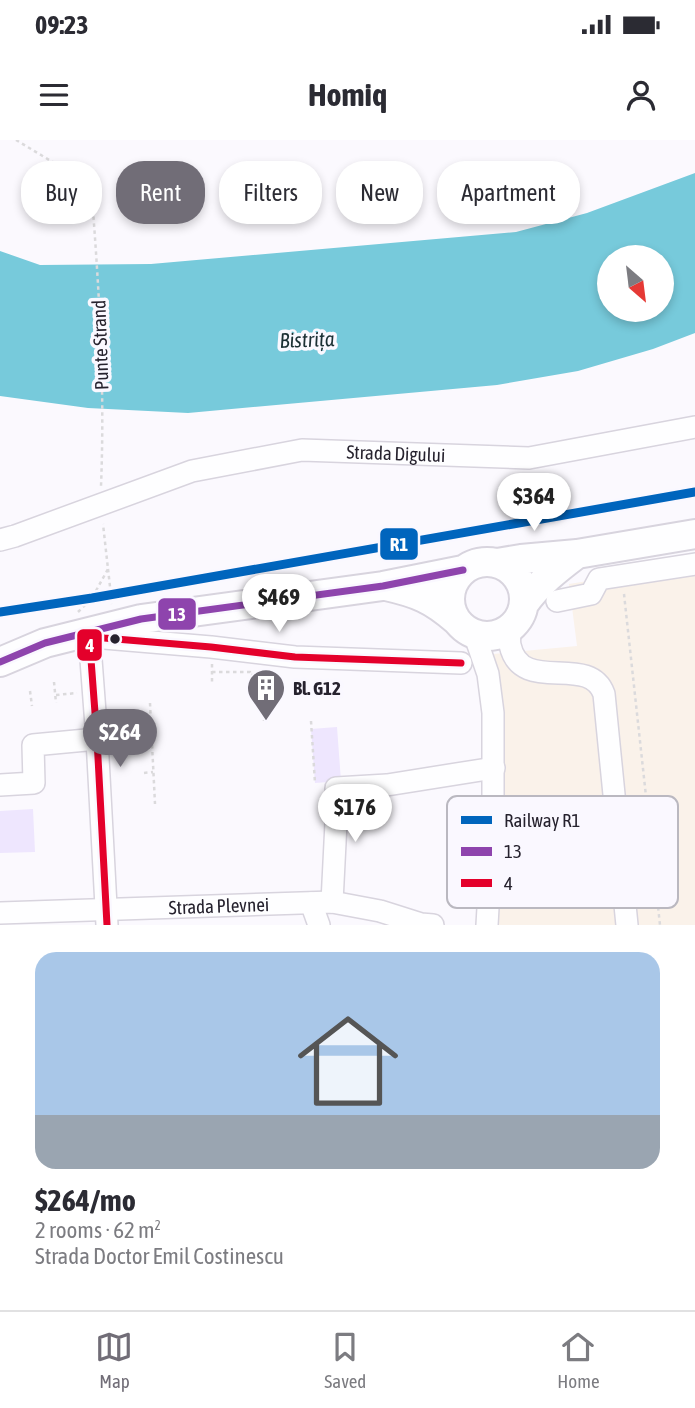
<!DOCTYPE html>
<meta charset="utf-8">
<style>
:root{--surface:#fff;--page:#f7f7f7;--text:#2b2b33;--muted:#7c7c81;--line:#e1e1e2;--accent:#716d77}
body{margin:0;font-family:"Asap Condensed",sans-serif;background:var(--page);color:var(--text);height:100vh;display:flex;flex-direction:column;font-size:26px;white-space:nowrap}
*{box-sizing:border-box;margin:0}
p{font-size:23px;color:var(--muted)}
.icon{flex:none;width:38px;height:38px;fill:none;stroke:currentColor;stroke-width:2;stroke-linecap:round;stroke-linejoin:round}
.map{position:relative;height:785px;overflow:hidden}
.details{display:flex;flex-direction:column;background:var(--surface);flex:1}
.details>*{flex:none}
.guide{position:absolute;left:21px;top:21px;width:654px;height:63px;display:flex;gap:14px}
.needle{width:46px;rotate:152deg}
.controls{position:absolute;left:597px;top:105px;display:grid;gap:14px}
.controls a{display:grid;place-items:center;width:77px;height:77px;border-radius:50%;background:var(--surface);box-shadow:0 4px 10px #0003;font-size:35px}
.price{position:absolute;translate:-50% -60px;padding:0 16px;border-radius:24px;background:#fff;color:#222;font-size:23px;line-height:46px;filter:drop-shadow(0 2px 4px #0008)}
.price::after{content:'';position:absolute;left:50%;top:42px;width:21px;height:16px;margin-left:-10px;background:inherit;clip-path:polygon(0 0,100% 0,50% 100%)}
.price.selected{background:var(--accent);color:#fff}
ul{padding:0;list-style:none}
li{display:grid;align-content:center;gap:14px;height:371px;padding:0 35px}
li+li{border-top:2px solid var(--line)}
li span{display:grid;place-items:center;height:217px;border-radius:21px;color:#555}
li>.icon{margin-inline-start:auto}
span .icon{width:126px;height:126px;fill:#fffc;stroke-width:1}
li b{font-size:30px}
.pill{padding:0 24px;border-radius:28px;background:var(--surface);box-shadow:0 4px 10px #0003;font-size:24px;line-height:63px}
.pill.selected{background:var(--accent);color:#fff}
.status{display:flex;justify-content:space-between;align-items:center;height:49px;padding:0 35px;background:var(--surface);direction:ltr}
.status svg{height:19px;fill:currentColor}
header{display:flex;justify-content:space-between;align-items:center;height:91px;padding:0 35px;background:var(--surface);font-size:32px;font-weight:700}
.dock{display:flex;justify-content:space-around;align-items:center;height:98px;border-top:2px solid var(--line);background:var(--surface);font-size:19px;color:var(--muted)}
.dock a{display:grid;justify-items:center;gap:4px}
.dock .selected{color:var(--accent)}
.map>svg:first-child{display:block}
.commercial{fill:#faf2ea}
.green{fill:#eee6fe}
.water{fill:#77cadb;fill-rule:evenodd}
.lines{fill:none;stroke-linecap:round;stroke-linejoin:round}
.minor-casing{stroke:#d8d4de;stroke-width:24}
.major-casing{stroke:#d8d4de;stroke-width:32}
.path{stroke:#dbdadc;stroke-width:2.5;stroke-dasharray:3.5 3.5;stroke-linecap:butt}
.minor{stroke:#fefeff;stroke-width:21}
.major{stroke:#fefeff;stroke-width:28}
.bus-1-casing{stroke:#faf8ff;stroke-width:12}
.bus-2-casing{stroke:#faf8ff;stroke-width:12}
.bus-1{stroke:#8e44ad;stroke-width:7}
.bus-2{stroke:#e4002b;stroke-width:7}
.rail-1-casing{stroke:#faf8ff;stroke-width:14}
.rail-1{stroke:#0065bd;stroke-width:9}
.bus-dot{fill:#26222e;stroke:#faf8ff;stroke-width:2.5}
.labels{text-anchor:middle;stroke-width:7;stroke-linejoin:round;paint-order:stroke}
.street-label{font-size:19px;fill:#26222e;stroke:#faf8ff}
.poi-label{font-size:19px;font-weight:bold;fill:#26222e;stroke:#faf8ff;text-anchor:start}
.water-label{font-size:21px;font-style:italic;fill:#1b2f34;stroke:#faf8ff}
.key{fill:#faf8ff;stroke:#bab8c0;stroke-width:2}
.key-label{font-size:19px;fill:#26222e}
.line-badge{stroke:#faf8ff;stroke-width:2.5}
.badge-label{font-size:19px;text-anchor:middle;font-weight:bold;fill:#fff}
</style>
<div class="status"><b>09:23</b><svg viewBox="0 0 49 12"><path d="M0 12V9h3v3zM5 12V6h3v6zM10 12V3h3v9zM15 12V0h3v12zM26 1h20v11H26zM47 4h2v5h-2z"/></svg></div>
<header><svg class="icon" aria-label="menu" viewBox="0 0 24 24"><path d="M4 6h16M4 12h16M4 18h16"/></svg>Homiq<svg class="icon" aria-label="person" viewBox="0 0 24 24"><circle cx="12" cy="8" r="4"/><path d="M4 21q1-7 8-7t8 7"/></svg></header>
<div class="map">
<svg width="695" height="785" viewBox="0 0 695 785">
<rect width="100%" height="100%" fill="#fbf9fe"/>
<path class="commercial" d="M695,424V785H484L493,514L577,506L569,444Z"/>
<path class="green" d="M337,587L341,641L315,643L311,589Z
M33,669L35,712L0,713V671Z"/>
<path class="water" d="M695,33V193L653,209L578,231L497,245L188,273L88,268L0,256V111L40,125L151,124L516,92L587,73ZM609,117H662V170H609Z"/>
<g class="lines">
<defs>
<g id="minor">
<path id="s1" d="M0,400L15,396L192,331L302,310L529,318L695,287"/>
<path d="M557,461L591,454L599,439L695,424"/>
<path d="M510,488C510,493 509,500 510,505C521,556 589,512 604,554L627,785"/>
<path d="M474,493L488,534L493,573V681L487,785"/>
<path d="M0,645L34,643L33,605L97,599"/>
<path d="M332,762L337,663L336,648L387,645L494,628"/>
<path d="M311,763L319,785"/>
<path id="s2" d="M0,773L332,762L380,771L421,784L433,785"/>
<path d="M107,785L97,599L89,493L104,498L211,507L295,517L461,523"/>
</g>
<path id="major" d="M450 459a37 37 0 1 1 74 0a37 37 0 1 1-74 0Z
M497,423L521,419L577,414L695,394
M386,446C417,453 432,459 456,480
M524,464C538,444 557,429 577,414
M0,522L45,503L141,479L383,446L463,430"/>
</defs>
<use href="#minor" class="minor-casing"/>
<use href="#major" class="major-casing"/>
<path class="path" d="M16,0L91,45C99,145 105,246 101,346
M108,429L112,464
M624,454L660,785
M78,472L92,458L108,429L103,384
M212,524V542
M212,532H250V535H262L264,581
M54,542L56,563
M30,551L32,566
M56,555L77,553
M150,563L155,664
M311,581L315,643
M144,633L153,632"/>
<use href="#minor" class="minor"/>
<use href="#major" class="major"/>
<defs>
<path id="bus-1" d="M0,522L45,503L141,479L383,446L463,430"/>
<path id="bus-2" d="M107,785L97,599L89,493L104,498L211,507L295,517L461,523"/>
</defs>
<use href="#bus-1" class="bus-1-casing"/>
<use href="#bus-2" class="bus-2-casing"/>
<use href="#bus-1" class="bus-1"/>
<use href="#bus-2" class="bus-2"/>
<defs>
<path id="rail-1" d="M0,472L92,458L695,352"/>
</defs>
<use href="#rail-1" class="rail-1-casing"/>
<use href="#rail-1" class="rail-1"/>
</g>
<defs>
<symbol id="building-pin" viewBox="-11 -11 22 30"><path d="M0 17L-7.5 6A9.5 9.5 0 1 1 7.5 6Z" fill="#716d77" stroke="#faf8ff"/><path d="M-4-6H4V6H1V3H-1V6H-4ZM-2.5-4.3h1.7v1.8h-1.7ZM.8-4.3h1.7v1.8H.8ZM-2.5-1h1.7V.8h-1.7ZM.8-1h1.7V.8H.8Z" fill="#fff"/></symbol>
</defs>
<g fill-rule="evenodd">
<use href="#building-pin" x="244" y="526" width="44" height="60"/>
</g>
<circle class="bus-dot" cx="115" cy="499" r="6"/>
<g class="labels">
<g class="street-label">
<text transform="translate(100 205) rotate(-92)" y="7">Punte Strand</text>
<text dy="7" stroke="none"><textPath href="#s1" startOffset="410">Strada Digului</textPath></text>
<text dy="7" stroke="none"><textPath href="#s2" startOffset="219">Strada Plevnei</textPath></text>
</g>
<g class="poi-label">
<text x="293" y="555">Bl. G12</text>
</g>
<g class="water-label">
<text transform="translate(307 200) rotate(-2)" y="7">Bistrița</text>
</g>
</g>
<rect x="447" y="656" width="231" height="112" rx="10" class="key"/>
<rect x="461" y="676" width="31" height="8" fill="#0065bd"/>
<rect x="461" y="707" width="31" height="9" fill="#8e44ad"/>
<rect x="461" y="739" width="31" height="8" fill="#e4002b"/>
<g class="key-label">
<text x="504" y="687">Railway R1</text>
<text x="504" y="718">13</text>
<text x="504" y="750">4</text>
</g>
<g class="line-badge">
<rect x="379" y="387" width="40" height="34" rx="7" fill="#0065bd"/>
<rect x="157" y="457" width="40" height="34" rx="7" fill="#8e44ad"/>
<rect x="76" y="488" width="27" height="34" rx="7" fill="#e4002b"/>
</g>
<g class="badge-label">
<text x="399" y="411">R1</text>
<text x="177" y="481">13</text>
<text x="90" y="512">4</text>
</g>
</svg>
<div class="controls">
<a><svg class="needle" viewBox="-14 -14 28 28"><path d="M0-13l5 13h-10z" fill="#e53935"/><path d="M0 13l5-13h-10z" fill="#7c7c81"/></svg></a>
</div>
<b class="price" style="left:534px;top:393px">$364</b>
<b class="price" style="left:279px;top:494px">$469</b>
<b class="price selected" style="left:120px;top:629px">$264</b>
<b class="price" style="left:355px;top:704px">$176</b>
<div class="guide">
<a class="pill">Buy</a>
<a class="pill selected">Rent</a>
<a class="pill">Filters</a>
<a class="pill">New</a>
<a class="pill">Apartment</a>
</div>
</div>
<section class="details">
<ul>
<li><span style="background:linear-gradient(#a9c7e8 75%,#9aa5b1 0)"><svg class="icon" aria-label="home" viewBox="0 0 24 24"><path d="M3 11l9-7 9 7M6 9v11h12V9"/></svg></span><div><b>$264/mo</b><p>2 rooms · 62 m²</p><p>Strada Doctor Emil Costinescu</p></div></li>
</ul>
</section>
<nav class="dock">
<a class="selected"><svg class="icon" aria-label="map" viewBox="0 0 24 24"><path d="M3 6l6-2 6 2 6-2v14l-6 2-6-2-6 2zM9 4v14M15 6v14"/></svg>Map</a>
<a><svg class="icon" aria-label="saved" viewBox="0 0 24 24"><path d="M7 4h10v16l-5-4-5 4z"/></svg>Saved</a>
<a><svg class="icon" aria-label="home" viewBox="0 0 24 24"><path d="M3 11l9-7 9 7M6 9v11h12V9"/></svg>Home</a>
</nav>
